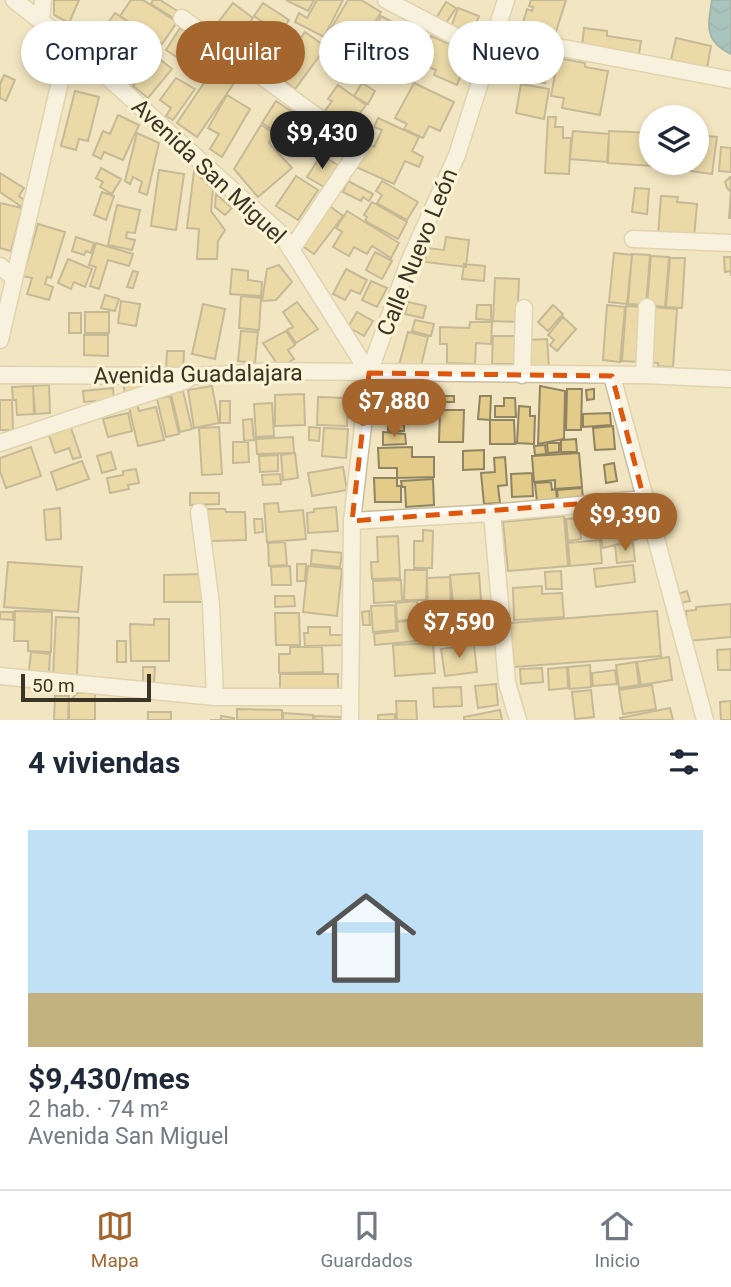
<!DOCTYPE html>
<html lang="es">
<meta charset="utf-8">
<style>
:root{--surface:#fff;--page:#f6f6f7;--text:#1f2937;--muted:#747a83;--line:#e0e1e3;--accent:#a5662e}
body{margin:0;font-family:Roboto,sans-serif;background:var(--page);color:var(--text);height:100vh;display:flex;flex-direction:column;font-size:26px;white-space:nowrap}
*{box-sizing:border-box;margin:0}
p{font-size:23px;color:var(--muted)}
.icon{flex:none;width:38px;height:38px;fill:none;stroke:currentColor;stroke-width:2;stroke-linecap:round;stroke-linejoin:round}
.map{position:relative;height:720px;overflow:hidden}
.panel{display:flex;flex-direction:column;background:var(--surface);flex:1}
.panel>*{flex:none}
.hud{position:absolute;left:21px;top:21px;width:690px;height:63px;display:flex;gap:14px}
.controls{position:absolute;left:639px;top:105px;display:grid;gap:14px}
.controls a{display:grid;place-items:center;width:70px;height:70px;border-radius:50%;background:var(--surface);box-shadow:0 4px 10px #0003;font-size:35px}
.scale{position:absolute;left:21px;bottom:18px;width:130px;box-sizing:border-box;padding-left:7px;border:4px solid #393426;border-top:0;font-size:19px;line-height:24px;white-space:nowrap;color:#393426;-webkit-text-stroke:5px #fdf3d5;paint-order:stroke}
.price{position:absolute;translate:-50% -60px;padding:0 16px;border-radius:24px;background:var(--accent);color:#fff;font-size:23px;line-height:46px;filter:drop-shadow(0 2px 4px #0008)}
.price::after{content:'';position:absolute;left:50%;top:42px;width:21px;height:16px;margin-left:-10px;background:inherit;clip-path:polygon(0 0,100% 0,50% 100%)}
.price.selected{background:#222;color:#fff}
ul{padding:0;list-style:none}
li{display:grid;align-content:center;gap:14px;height:371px;padding:0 28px}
li span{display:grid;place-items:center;height:217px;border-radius:0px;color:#555}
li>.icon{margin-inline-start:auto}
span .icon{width:126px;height:126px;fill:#fffc;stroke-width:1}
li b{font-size:30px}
h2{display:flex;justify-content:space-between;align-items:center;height:84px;padding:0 28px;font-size:30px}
.chip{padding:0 24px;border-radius:32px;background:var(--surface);box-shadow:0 4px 10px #0003;font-size:24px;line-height:63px}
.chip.selected{background:var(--accent);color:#fff}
.dock{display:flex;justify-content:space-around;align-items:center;height:98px;border-top:2px solid var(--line);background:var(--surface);font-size:19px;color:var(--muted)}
.dock a{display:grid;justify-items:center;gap:4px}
.dock .selected{color:var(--accent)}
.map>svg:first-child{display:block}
.water{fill:url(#water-waves);stroke:#487d8d;stroke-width:2}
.building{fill:#e3cc8a;stroke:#908462;stroke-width:2}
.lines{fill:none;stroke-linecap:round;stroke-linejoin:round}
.minor-casing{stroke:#cabd9a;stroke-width:19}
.minor{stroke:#fff;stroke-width:16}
.marked{fill:none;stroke:#df570d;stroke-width:5;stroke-dasharray:14 9;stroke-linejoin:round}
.labels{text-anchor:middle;stroke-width:6;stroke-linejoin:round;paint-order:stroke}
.street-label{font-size:23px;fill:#393426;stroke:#fdf3d5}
</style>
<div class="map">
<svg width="731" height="720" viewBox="0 0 731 720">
<defs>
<pattern id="water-waves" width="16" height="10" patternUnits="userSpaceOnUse" patternTransform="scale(1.75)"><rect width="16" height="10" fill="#4e9cb9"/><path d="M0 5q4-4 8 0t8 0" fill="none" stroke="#428096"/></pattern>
</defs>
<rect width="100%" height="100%" fill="#f2e5c1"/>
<path class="water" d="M712,0H731V54C704,41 708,26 712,0Z"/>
<path class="building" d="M54,0H79L69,23L54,15Z
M131,0H143L177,22L162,44L120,16Z
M153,0H160L179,12L175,19L151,4Z
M286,0H314L308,11Z
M317,0H343L324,37L295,22L299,13L307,18Z
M348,0H361L381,12L355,55L326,37Z
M531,0H566L554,38L526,29L527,24L523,23L527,9L532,11L533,7L529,6Z
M446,2L456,8L444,26L435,20Z
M233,3L253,18L234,44L213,29Z
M263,3L289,20L280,34L254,16Z
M458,8L479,16L471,38L450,30Z
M115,13L133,25L121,43L103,30Z
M381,16L414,34L399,61L378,50L370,65L359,59Z
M261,27L274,37L277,33L287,41L273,59L266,54L260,62L244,50Z
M180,28L194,37L180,59L166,50Z
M584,28L607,31V36L641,41L639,54L582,46Z
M305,32L326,47L295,89L275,74Z
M100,34L118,47L108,61L90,48Z
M431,36L470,53L457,85L434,75L436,70L419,63Z
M676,38L711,46L707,68L671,60Z
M132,39L140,46L126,62L141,75L133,85L110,66Z
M200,42L215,52L203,69L194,63L190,67L185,63Z
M146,48L172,69L148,98L133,86L143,75L131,66Z
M507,50L549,58L545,83L502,75Z
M558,58L585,63V67L608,71L600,115L562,108L564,98L551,96Z
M220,59L241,73L197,137L177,123Z
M395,65L401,68L396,81L389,78Z
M4,75L15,80L6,101L0,98V84Z
M176,78L195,89L173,120L166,116L171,108L160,100Z
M362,83L375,91L368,104L354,96Z
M414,83L454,102L440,131L429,126L423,138L404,129L407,124L395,118Z
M521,84L549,89L544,119L516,113Z
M338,85L366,105L346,132L322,115L332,101L328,99Z
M75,91L99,97L88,141L79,139L76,150L61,146Z
M227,95L250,109L222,157L210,149L219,134L208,128Z
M276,101L300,117L291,130L278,122L273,130L262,123Z
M118,115L139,125L123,160L104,152L101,159L93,155L103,131L110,134Z
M548,117H556L555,127H563V138H571L569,174L545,173Z
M378,118L419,137L412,151L423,157L419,167L405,161L394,184L356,167L367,144L374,147L382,130L374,127Z
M261,125L275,134L269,143L292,168L258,197L234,169Z
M573,131L609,134L607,162L570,159Z
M609,131L651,133L652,166L608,163Z
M137,133L159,143L147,195L139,192L142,182L133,177L130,184L125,181Z
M696,135L717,137L712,174L669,168V163H696Z
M721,147L731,148V172L719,171Z
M321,155L338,165L324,187L307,177Z
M653,163H667L666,168L653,166Z
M101,168L121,179L112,194L100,187L103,182L96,178Z
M159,170L184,174L176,230L151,226Z
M194,171L213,189L211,211L225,230L218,241L217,259H197L199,229L187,228Z
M0,173L24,188L19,196L25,201L22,207L0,192Z
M296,176L318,190L298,220L276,206Z
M730,177H731V218H729L731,192L727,188L725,182Z
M348,181L373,194L369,201L363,197L361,201L343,192Z
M382,181L418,202L407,220L377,203L382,195L376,191Z
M635,188L649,189L647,214L632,212Z
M102,192L114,196L106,220L94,215Z
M216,194L232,208L225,215L215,207Z
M661,196L678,197L677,202L697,204L694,238L658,236Z
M372,202L407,222L398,239L365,221L367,217L364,215Z
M0,203L22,208L11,251L0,248Z
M327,204L343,216L314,254L301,245Z
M117,205L140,210L135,233L127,232L126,238L135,240L132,250L108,245Z
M347,211L399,243L391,258L372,246L367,254L354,247L349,256L333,247L342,232L336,228Z
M38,224L65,232L51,278L47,277L45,284L53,287L49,300L27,294L32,278L23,276Z
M76,237L94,243L91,253L86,251L84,255L72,251Z
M446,237L469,240L466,267L425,262L427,248L444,250Z
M96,243L133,254L129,266L108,260L99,289L90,286L96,267L89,265Z
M375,252L392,261L382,279L366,270Z
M614,253L632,255L627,304L609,302Z
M632,254L650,255L646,305L628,304Z
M651,256L669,257L665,307L647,305Z
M724,257H731V276V271L725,272Z
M670,258H685L682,308L666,307Z
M68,259L92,269L85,287L74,282L71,289L58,283Z
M464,264L485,266L484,281L462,279Z
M279,265L292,282L276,300L262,301L267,269Z
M232,269L248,271V280L262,282L261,296L230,294Z
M346,269L367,280L360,294L351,290L345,300L333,294Z
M133,271L138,272L133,288L127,287Z
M495,278L519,279L517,322L493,321Z
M371,281L387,288L377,307L362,300Z
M105,295L119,299L115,311L101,308Z
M241,296L261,298L259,330L239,328Z
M121,301L140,304L136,326L118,323Z
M297,302L318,329L296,343L287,330L293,327L283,312Z
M408,302L426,306L423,318L405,314Z
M203,304L225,309L215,359L192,354Z
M477,305H491V320L476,319Z
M553,305L563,314L548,331L538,322Z
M607,305L625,307L620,362L603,360Z
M626,306L644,307L640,362L622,361Z
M653,307L677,309L673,367L658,366V363L649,362Z
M85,312H109V333H85Z
M357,312L373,321L364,336L348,327Z
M69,313H81V333H69Z
M563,317L576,329L557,351L550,345L554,340L548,335Z
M415,320L434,324L431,336L412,331Z
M470,322H492L491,344L476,343L475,364L447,363V344H440V327L469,328Z
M241,331L258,332L255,363L238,361Z
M286,331L295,345L288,350L294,359L280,368L263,343Z
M408,332L428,337L420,370L399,365Z
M84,335H108V356L84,355Z
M493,336H516L515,364H492Z
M547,339L549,368L529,369L527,340Z
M167,351H184L183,373L166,372Z
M123,383H153L126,398Z
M49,385L50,413L35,414L33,386Z
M33,386L34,414L17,415L16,400H13L12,387Z
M212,386L219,423L194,428L188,390Z
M540,386L565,391L564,439L538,444Z
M113,388L114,403L95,405V401L84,402L83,391Z
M567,389H582L581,430H566Z
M594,389V399L587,400L586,390Z
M183,391L192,429L180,432L171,394Z
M304,394L305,425L275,426V395Z
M170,396L179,434L166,437L157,399Z
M441,396H454V402H441Z
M480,396H491L490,420L478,419Z
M318,397L348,398L347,426L317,425Z
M504,398H515L516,417H495V406H504Z
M0,400H12L13,430H0Z
M220,401H230V423H220Z
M272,403L274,436L256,437L254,404Z
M407,403H429V420H407Z
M137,404L139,411L156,407L164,440L138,446L129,407Z
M519,406L530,407V416H535L534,444L517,443Z
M440,410H464L463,442H439Z
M388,412H404V431H388Z
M128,413L132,431L108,437L103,419Z
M610,413L611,425L583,427V414Z
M252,419L254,440L244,441L243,420Z
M490,420H514L515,444H490Z
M70,425L81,457L73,459L69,448L55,453L48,432Z
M613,426L615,449L595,450L593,428Z
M219,427L222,474L202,475L199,428Z
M309,427L320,428L319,441L309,440Z
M324,428L348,429L346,458L322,456Z
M383,432L405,434L406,444L383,445Z
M293,437L294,453L257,454L256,439Z
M576,439L577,452H561V440Z
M233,442H248L249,462L233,463Z
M547,443H559V452L548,453Z
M545,445L546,454L535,455L534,446Z
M31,447L41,476L6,488L0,471V458Z
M412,447V457H434V477L397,478V468H379L378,448Z
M484,450V469L463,470V451Z
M111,452L116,469L102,473L97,456Z
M295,453L298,478L283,480L281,455Z
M579,453L582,487L555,489V480L534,482L532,456Z
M278,455V471L260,472L259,456Z
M505,457L507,485L498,486L500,503L484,504L481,473L495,472L494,458Z
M82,461L89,479L57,490L51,472Z
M614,463L617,481L606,483L604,465Z
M343,467L347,490L312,496L308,473Z
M136,469L139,483L128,485L129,489L110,493L107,478L123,475V471Z
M532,473L533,496L512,497L511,474Z
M280,474L281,484L263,485L262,475Z
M374,478H397V486H401V502H375Z
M433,479L434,505L406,507L405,487H402L401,481Z
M551,482L552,490L556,489L557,500L537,502L535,483Z
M582,488L583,498L558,500L557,490Z
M190,493H219V504L190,505Z
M278,503L279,512L303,510L306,539L267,542L264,504Z
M336,507L338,531L308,533L307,513L314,512V509Z
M60,508L61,539L46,540L44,510Z
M632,508L638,539L603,548L596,514Z
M205,509H225L226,512H245L246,540L211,541Z
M564,516L568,566L508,571L503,522Z
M596,517V525L586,526L585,518Z
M579,518L581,539L568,541L566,519Z
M254,519H262L263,532L255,533Z
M423,530L433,531L432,568H414V541H423Z
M398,536L400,578L372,579L371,562H378L377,537Z
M600,540L602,563L570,566L568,543Z
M285,542L287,565L269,566L268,543Z
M633,543L635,561L617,563L615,545Z
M312,550L342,553L340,567L311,564Z
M8,562L82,567L78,612L4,607Z
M297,564H306L305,581H297Z
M633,565L635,582L596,587L594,569Z
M290,566L291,585H272L271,567Z
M308,566L342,569L337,616L303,612Z
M405,570H427L426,600H404Z
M561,571L562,589H546L545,572Z
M479,573L481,600L453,602L450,575Z
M203,574V602H164V575Z
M450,577L451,612L428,613L427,578Z
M401,580L402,601L374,603L373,581Z
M542,586V594L562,593L564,617L514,620L513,588Z
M687,591L690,601L680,603L678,594Z
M275,596H294L295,606L275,607Z
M417,601L419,619L397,621L396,603Z
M731,604V637L688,641L686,611L696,610V607Z
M395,605L396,630L373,632L371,606Z
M483,605H487L488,630H474L473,611H483Z
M15,611L52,612L51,652L28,651V641H14Z
M369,611L370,625H363L362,612Z
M657,611L661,656L514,667L510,623Z
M0,612H13V620L0,619Z
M275,613H299L300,645H276Z
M56,617L79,618L77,677L53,676Z
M154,619H169V661H131L130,624L154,625Z
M470,619L472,643L441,645L439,621Z
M419,620V625L425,624L427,640L375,645L374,634L398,631L397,622Z
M308,627H330V635H342V645L305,646L304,633H308Z
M117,641H126V662H117Z
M433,643L435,673L395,676L393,645Z
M474,644L477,672L445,676L441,649Z
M290,647H322L323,672L279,673V654H290Z
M731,649V670H718L717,650Z
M31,652L50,654L49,673L29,671Z
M669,657L672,680L641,685L637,662Z
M636,662L639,685L619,688L616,665Z
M590,665L591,687L570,689L568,667Z
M143,667H155L154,683H143Z
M567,667L568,688L549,690L548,669Z
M542,668L543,682L521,684L520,669Z
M615,670L617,684L593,686L592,673Z
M280,674H338V695H280Z
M496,684L498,705L478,708L475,686Z
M652,685L656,709L623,714L619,690Z
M461,687L462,706L434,707L433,688Z
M591,690L594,717L575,719L572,692Z
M77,693H95V720H69V702Z
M55,696H69L68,720H54Z
M396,701H416L417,720H397Z
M731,701V720H721L720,702Z
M670,708L673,720H621L620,718Z
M237,709L282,710V720H237Z
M500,710L502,720H464V717Z
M148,712H171V720H148Z
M283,713L313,715V720H283Z
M395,714V720H378V715Z
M221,716L234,718V720H210H221Z
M315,716L341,717V720H314Z"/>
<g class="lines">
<defs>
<path id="minor" d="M14,0L80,52L282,235L369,373
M386,0L487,53
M182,18L360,148L291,250
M41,20L43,0
M494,35L731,80
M633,239L731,243
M0,266L14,278
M0,340L69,43
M0,375L199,376L273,371L644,375L731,379
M522,375L524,308
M644,375L647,307
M612,376L705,720
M0,443L187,380
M199,512L211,604L215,697
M492,513L507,683L518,720
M352,521L492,513L644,499
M0,676L215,697H349
M350,720L352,521L369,373L409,262L457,155L506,0"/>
</defs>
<use href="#minor" class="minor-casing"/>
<use href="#minor" class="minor"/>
</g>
<path d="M0 0H731V720H0ZM369,373L612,376L644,499L352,521Z" fill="#f2e5c1" fill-opacity=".55" fill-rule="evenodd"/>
<path class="marked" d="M369,373L612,376L644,499L352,521Z"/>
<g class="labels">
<g class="street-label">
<text transform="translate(209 171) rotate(43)" y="8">Avenida San Miguel</text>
<text transform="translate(417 252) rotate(-68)" y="8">Calle Nuevo León</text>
<text transform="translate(198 374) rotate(-1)" y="8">Avenida Guadalajara</text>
</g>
</g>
</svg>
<div class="controls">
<a><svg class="icon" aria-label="layers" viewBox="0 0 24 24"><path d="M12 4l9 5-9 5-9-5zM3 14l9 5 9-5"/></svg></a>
</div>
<div class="scale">50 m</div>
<b class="price selected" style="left:322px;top:171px">$9,430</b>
<b class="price" style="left:394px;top:439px">$7,880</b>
<b class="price" style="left:625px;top:553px">$9,390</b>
<b class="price" style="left:459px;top:660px">$7,590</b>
<div class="hud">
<a class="chip">Comprar</a>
<a class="chip selected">Alquilar</a>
<a class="chip">Filtros</a>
<a class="chip">Nuevo</a>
</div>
</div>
<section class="panel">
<h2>4 viviendas<svg class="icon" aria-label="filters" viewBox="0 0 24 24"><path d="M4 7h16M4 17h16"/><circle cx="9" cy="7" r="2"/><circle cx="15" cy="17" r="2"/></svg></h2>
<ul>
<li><span style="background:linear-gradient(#bfe0f5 75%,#c2b280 0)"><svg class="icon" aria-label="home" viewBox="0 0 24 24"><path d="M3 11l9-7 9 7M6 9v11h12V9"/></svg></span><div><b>$9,430/mes</b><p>2 hab. · 74 m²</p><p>Avenida San Miguel</p></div></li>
</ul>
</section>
<nav class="dock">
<a class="selected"><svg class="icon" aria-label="map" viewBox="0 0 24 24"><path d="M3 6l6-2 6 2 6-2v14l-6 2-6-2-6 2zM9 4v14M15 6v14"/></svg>Mapa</a>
<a><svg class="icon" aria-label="saved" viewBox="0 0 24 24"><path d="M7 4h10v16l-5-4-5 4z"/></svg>Guardados</a>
<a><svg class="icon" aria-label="home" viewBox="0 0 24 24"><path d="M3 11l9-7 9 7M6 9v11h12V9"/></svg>Inicio</a>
</nav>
